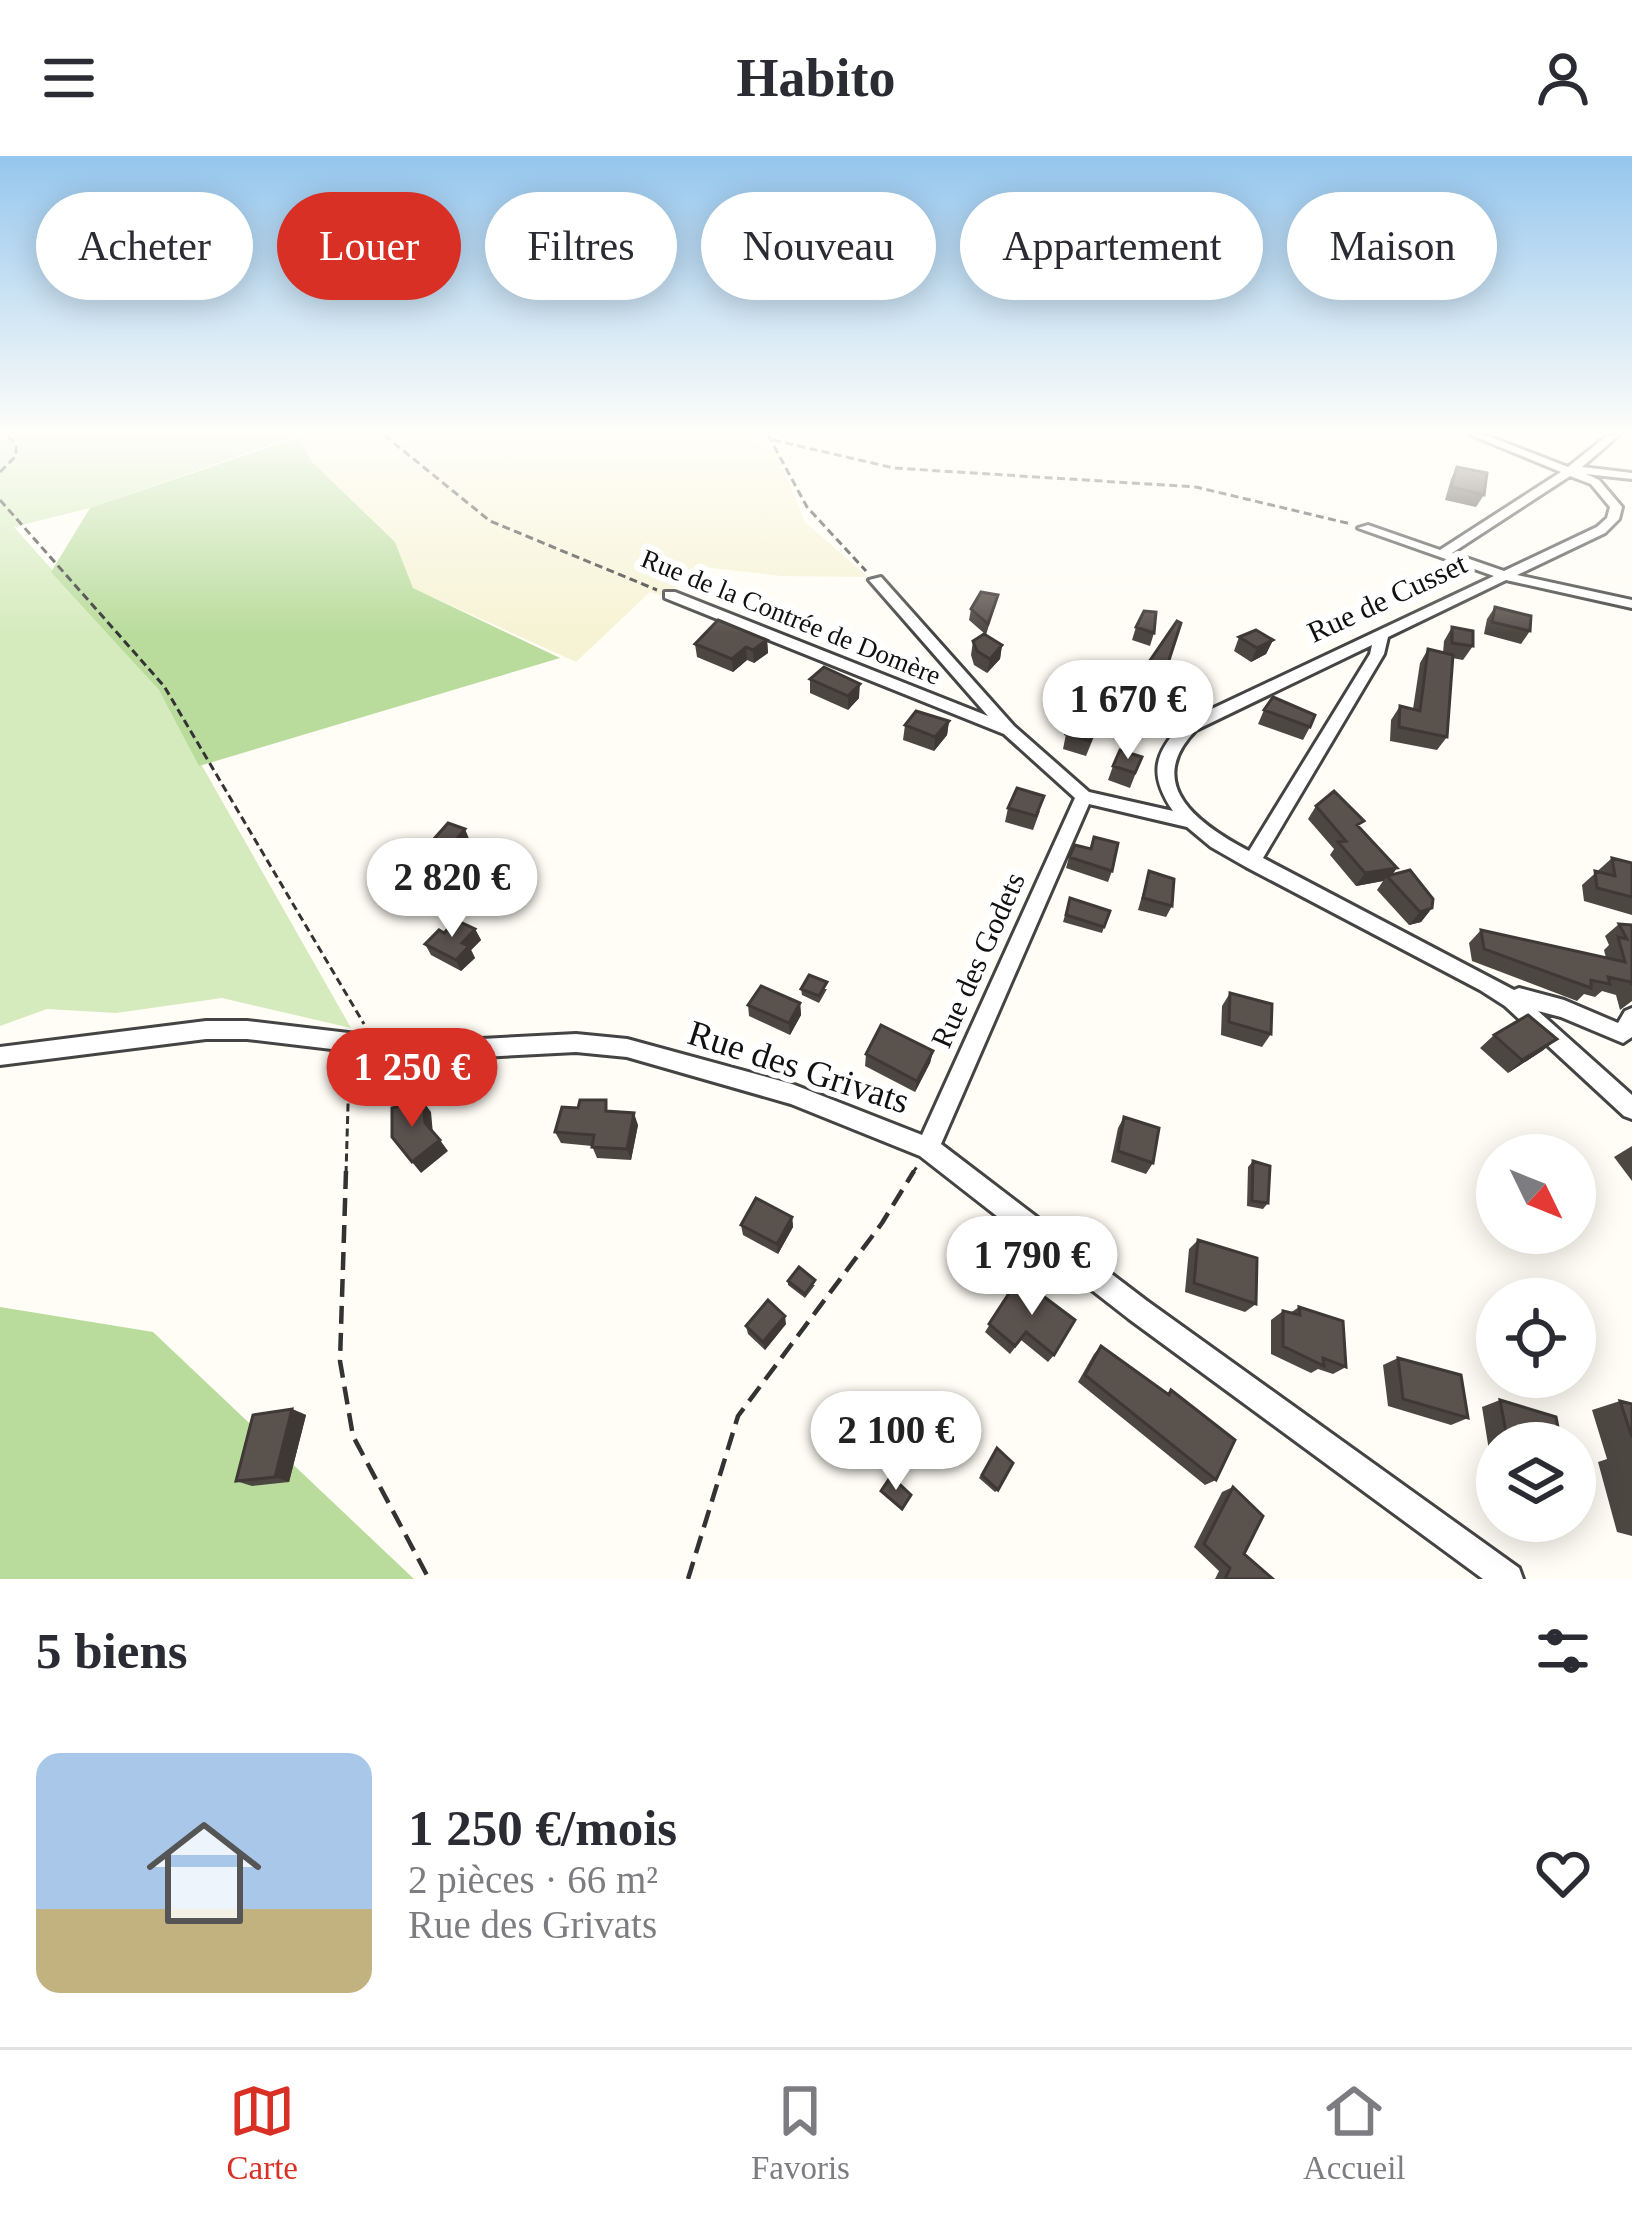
<!DOCTYPE html>
<html lang="fr">
<meta charset="utf-8">
<style>
:root{--surface:#fff;--page:#f7f7f7;--text:#2b2b33;--muted:#7c7c81;--line:#e1e1e2;--accent:#d93025}
body{margin:0;font-family:Georgia,serif;background:var(--page);color:var(--text);height:100vh;display:flex;flex-direction:column;font-size:45px;white-space:nowrap}
*{box-sizing:border-box;margin:0}
p{font-size:39px;color:var(--muted)}
.icon{flex:none;width:66px;height:66px;fill:none;stroke:currentColor;stroke-width:2;stroke-linecap:round;stroke-linejoin:round}
.map{position:relative;height:1423px;overflow:hidden}
.panel{display:flex;flex-direction:column;background:var(--surface);flex:1}
.panel>*{flex:none}
.hud{position:absolute;left:36px;top:36px;width:1560px;height:108px;display:flex;gap:24px}
.needle{width:78px;rotate:133deg}
.tools{position:absolute;left:1476px;top:978px;display:grid;gap:24px}
.tools a{display:grid;place-items:center;width:120px;height:120px;border-radius:50%;background:var(--surface);box-shadow:0 6px 30px #0003;font-size:60px}
.price{position:absolute;translate:-50% -102px;padding:0 27px;border-radius:42px;background:#fff;color:#222;font-size:39px;line-height:78px;filter:drop-shadow(0 3px 6px #0008)}
.price::after{content:'';position:absolute;left:50%;top:72px;width:36px;height:27px;margin-left:-18px;background:inherit;clip-path:polygon(0 0,100% 0,50% 100%)}
.price.active{background:var(--accent);color:#fff}
ul{padding:0;list-style:none}
li{display:flex;align-items:center;gap:36px;height:300px;padding:0 36px}
li span{display:grid;place-items:center;flex:none;width:336px;height:240px;border-radius:24px;color:#555}
li>.icon{margin-inline-start:auto}
span .icon{width:144px;height:144px;fill:#fffc;stroke-width:1}
li b{font-size:51px}
h2{display:flex;justify-content:space-between;align-items:center;height:144px;padding:0 36px;font-size:51px}
.tag{padding:0 42px;border-radius:54px;background:var(--surface);box-shadow:0 6px 30px #0003;font-size:42px;line-height:108px}
.tag.active{background:var(--accent);color:#fff}
header{display:flex;justify-content:space-between;align-items:center;height:156px;padding:0 36px;background:var(--surface);font-size:54px;font-weight:700}
.dock{display:flex;justify-content:space-around;align-items:center;height:168px;border-top:3px solid var(--line);background:var(--surface);font-size:33px;color:var(--muted)}
.dock a{display:grid;justify-items:center;gap:6px}
.dock .active{color:var(--accent)}
.map>svg:first-child{display:block}
.farmland{fill:#f6f3d4}
.green{fill:#d5ebbd}
.forest{fill:#b9dc9c}
.lines{fill:none;stroke-linecap:round;stroke-linejoin:round}
.minor-casing{stroke:#444;stroke-width:6}
.path-far1{stroke:#333;stroke-width:3;stroke-dasharray:8 4.5;stroke-linecap:butt}
.path{stroke:#333;stroke-width:4.5;stroke-dasharray:18 9;stroke-linecap:butt}
.minor{fill:#fff;fill-rule:evenodd}
.wall{fill:#4d4742}
.shaded-wall{fill:#3f3936}
.building{fill:#5a524d;stroke:#3f3936;stroke-width:3}
.labels{text-anchor:middle;stroke-width:12;stroke-linejoin:round;paint-order:stroke}
.far-street-label{font-size:27px;fill:#111;stroke:#fff}
.street-label{font-size:30px;fill:#111;stroke:#fff}
.near-street-label{font-size:36px;fill:#111;stroke:#fff}
</style>
<header><svg class="icon" aria-label="menu" viewBox="0 0 24 24"><path d="M4 6h16M4 12h16M4 18h16"/></svg>Habito<svg class="icon" aria-label="person" viewBox="0 0 24 24"><circle cx="12" cy="8" r="4"/><path d="M4 21q1-7 8-7t8 7"/></svg></header>
<div class="map">
<svg width="1632" height="1423" viewBox="0 0 1632 1423">
<rect width="100%" height="100%" fill="#fffdf5"/>
<path class="farmland" d="M298,279H745L744,283L776,295L805,366L868,421L781,420L703,411L663,440L650,436L576,506L413,432L395,386L312,306Z"/>
<path class="green" d="M18,279H298L90,352L14,371L159,534L351,872L222,842L116,857L47,853L0,870V285Z"/>
<path class="forest" d="M299,281L312,306L395,386L413,432L560,502L199,610L159,534L51,416L90,352Z
M0,1151L153,1176L414,1423H0Z"/>
<g class="lines">
<defs>
<path id="minor" d="M1471,279H1485L1568,311L1608,279H1619L1582,311L1632,317V323L1586,318L1599,324L1622,351L1619,363L1605,377L1517,419L1632,444V452L1506,424L1388,481L1384,498L1263,702L1514,834L1519,832L1564,844L1618,867L1625,855L1632,852V881L1623,887L1561,861L1538,855L1632,939V963L1624,960L1505,850L1480,834L1246,711L1211,691L1187,671L1089,648L941,988L1147,1145L1519,1412L1523,1423H1483L1129,1163L920,1000L791,948L627,901L576,896L424,904L247,883H206L0,909V891L206,865H247L424,886L576,878L627,883L792,928L922,979L1075,642L1004,578L665,442V436H675L988,560L869,424L881,421L1014,570L1089,636L1173,655C1148,618 1154,597 1184,566L1494,420L1358,372L1368,369L1440,394L1561,316ZM1570,320L1591,328L1610,351L1607,362L1597,371L1504,415L1452,397ZM1372,489L1370,498L1249,695C1200,669 1142,629 1196,574Z"/>
</defs>
<use href="#minor" class="minor-casing"/>
<path class="path-far1" d="M384,279L490,365L657,434
M768,279L807,351L866,415
M773,284L894,312L1196,331L1351,368
M0,316L16,300V289L7,279
M0,344L164,530L364,868
M346,1018L349,915L355,908
M912,1018L918,1009"/>
<path class="path" d="M346,1015L340,1205L353,1280L429,1423
M688,1423L738,1260L882,1067L914,1015"/>
<use href="#minor" class="minor"/>
</g>
<path class="wall" d="M1457,311L1484,339L1476,351L1445,344L1451,323Z
M998,439L986,479L1002,489L1000,503L987,517L974,509L971,499L973,485L985,478L969,464L971,453Z
M1495,451L1530,475L1521,488L1484,478L1487,463Z
M1181,467L1156,543L1133,537L1136,525Z
M1136,471L1154,477L1150,490L1132,484Z
M1452,471L1473,490L1463,504L1452,502L1447,581L1437,594L1390,585L1391,564L1400,550L1413,553L1420,507L1428,493L1443,497L1444,485Z
M1239,481L1273,484L1266,498L1251,506L1234,495Z
M767,484L768,497L754,507L747,504L733,516L697,501L695,488Z
M810,523L859,542L848,554L810,537Z
M1264,554L1310,571L1303,584L1258,568Z
M949,565L947,579L934,595L903,584L905,569Z
M1066,578H1095L1086,600L1063,593Z
M1142,601L1130,632L1108,624L1113,610Z
M1316,650L1360,671L1397,712L1392,719L1432,752L1421,766L1409,769L1377,734L1383,725L1356,730L1330,699L1334,693L1308,663Z
M1008,652L1040,655L1033,674L1005,666Z
M1094,681L1112,715L1108,726L1066,712L1069,701L1090,692Z
M470,685L444,717L425,712L419,700Z
M1612,702L1632,707V759L1584,745L1582,729Z
M1149,715L1172,750L1166,761L1138,754Z
M1070,742L1110,755L1102,777L1063,766Z
M1619,768L1632,769V845L1620,854L1616,839L1602,835L1595,841L1584,838L1577,845L1472,805L1469,787L1481,774L1606,802L1604,794L1609,789L1605,780Z
M475,773L481,784L471,794L475,802L461,815L431,799L425,788L444,777Z
M801,833H827L819,847L802,839Z
M1230,837L1271,878L1262,891L1221,879L1222,850Z
M800,847L801,859L790,879L749,860L748,849Z
M1494,879L1557,883L1542,895L1508,917L1480,892Z
M933,895L930,907L915,936L865,910L866,898Z
M610,955L638,969L631,1004L597,1002L592,990L561,987L555,976Z
M1124,961L1153,1007L1146,1018L1111,1006L1118,972Z
M1632,990V1025L1614,1001Z
M1253,1005L1268,1047L1263,1053L1247,1050L1248,1011Z
M792,1061L793,1071L778,1098L743,1079L741,1069Z
M1198,1084L1256,1148L1245,1156L1185,1136L1189,1093Z
M1019,1122L1054,1199L1048,1206L1021,1184L1010,1198L985,1176Z
M788,1125L815,1129L805,1142L788,1129Z
M1299,1151L1346,1211L1333,1218L1318,1213L1311,1217L1271,1198V1164L1283,1155L1290,1157Z
M786,1168L765,1194L748,1178L746,1170Z
M1101,1190L1167,1237L1171,1234L1216,1324L1205,1329L1078,1226L1094,1198Z
M1398,1202L1468,1262L1451,1269L1388,1250L1383,1209Z
M1500,1244L1561,1287H1497V1314L1492,1313L1482,1251Z
M1620,1245L1632,1248V1380L1617,1376L1598,1306L1607,1303L1592,1254Z
M292,1253L306,1259L289,1326L252,1330L236,1325Z
M995,1295L998,1334L995,1336L979,1322Z
M1233,1331L1244,1398L1273,1423H1215L1219,1415L1194,1391L1222,1336Z"/>
<path class="shaded-wall" d="M767,484L768,497L754,507L753,494Z
M1273,484L1266,498L1251,506L1257,492Z
M1002,489L1000,503L987,517L990,503Z
M746,491L747,504L733,516L732,503Z
M860,528L859,542L848,554V540Z
M949,565L947,579L934,595L935,581Z
M465,673L470,685L444,717L439,705Z
M1397,712L1389,722L1387,720L1383,725L1356,730L1365,717Z
M1432,752L1421,766L1409,769L1420,756Z
M475,773L481,784L471,794L475,802L461,815L456,804L462,787Z
M800,847L801,859L790,879L789,867Z
M1557,883L1542,895L1508,917L1522,904Z
M933,895L930,907L915,936L917,925Z
M423,945L431,956L433,978L425,967Z
M634,957L638,969L631,1004L627,993Z
M440,984L448,995L421,1017L412,1006Z
M792,1061L793,1071L778,1098L777,1088Z
M785,1160L786,1168L765,1194L763,1186Z
M292,1253L306,1259L289,1326L275,1321Z"/>
<path class="building" d="M1457,311L1487,317L1484,339L1451,331Z
M981,436L998,439L988,468L971,453Z
M1495,451L1531,460L1530,475L1492,466Z
M1144,455L1156,456L1154,477L1136,471Z
M718,464L767,484L753,494L746,491L732,503L695,488Z
M1177,465L1181,467L1160,532L1136,525Z
M1452,471L1473,475V490L1452,487Z
M1256,474L1273,484L1257,492L1239,481Z
M984,478L1002,489L990,503L977,495L973,485Z
M1428,493L1453,499L1447,581L1399,571L1400,550L1420,555Z
M824,511L860,528L848,540L810,523Z
M1273,541L1315,559L1310,571L1264,554Z
M916,555L949,565L935,581L905,569Z
M1076,558L1099,564L1090,585L1066,578Z
M1120,594L1142,601L1135,617L1113,610Z
M1017,632L1044,640L1036,660L1008,652Z
M1334,635L1364,665L1357,669L1397,712L1365,717L1338,686L1346,685L1316,650Z
M448,667L465,673L439,705L419,700Z
M1094,681L1118,687L1112,715L1069,701L1075,689L1091,693Z
M1612,702L1632,707V741L1597,732L1595,715L1615,720Z
M1410,714L1433,743L1432,752L1420,756L1387,720Z
M1149,715L1174,723L1172,750L1143,742Z
M1070,742L1110,755L1104,771L1066,759Z
M456,764L475,773L462,787L469,790L456,804L425,788L439,774L444,777Z
M1619,768L1632,769V829L1631,826L1608,821L1610,828L1591,824V832L1484,793L1481,774L1625,806L1618,781L1627,783Z
M809,819L827,826L819,840L801,833Z
M761,830L800,847L789,867L748,849Z
M1230,837L1272,848L1271,878L1229,866Z
M1528,859L1557,883L1522,904L1494,879Z
M881,869L933,895L917,925L866,898Z
M580,944H606V955L634,957L627,993L592,991L594,979L555,976L562,951L578,952Z
M423,945L425,967L440,984L412,1006L392,981V952Z
M1124,961L1159,972L1153,1007L1118,995Z
M1253,1005L1270,1010L1268,1047L1252,1045Z
M756,1042L792,1061L777,1088L741,1069Z
M1198,1084L1257,1102L1256,1148L1194,1127Z
M799,1111L815,1124L805,1138L788,1125Z
M1019,1122L1075,1164L1054,1199L1026,1176L1015,1190L989,1168Z
M768,1144L785,1160L763,1186L746,1170Z
M1299,1151L1343,1165L1346,1211L1323,1202L1324,1210L1283,1190V1155L1300,1159Z
M1101,1190L1169,1239L1171,1234L1235,1284L1216,1324L1085,1219Z
M1398,1202L1461,1219L1468,1262L1403,1243Z
M1500,1244L1556,1261L1561,1287H1508Z
M1620,1245L1632,1248V1281Z
M292,1253L275,1321L236,1325L253,1259Z
M997,1292L1013,1307L998,1334L982,1319Z
M891,1320L911,1339L902,1353L881,1335Z
M1233,1331L1263,1360L1244,1398L1273,1423H1225L1230,1412L1204,1388Z"/>
<linearGradient id="sky" x2="0" y2="1"><stop stop-color="#95c6ee"/><stop offset="0.58" stop-color="#fffefa"/><stop offset="1" stop-color="#fffefa" stop-opacity="0"/></linearGradient>
<rect width="1632" height="478" fill="url(#sky)"/>
<g class="labels">
<g class="far-street-label">
<text transform="translate(791 461) rotate(22)" y="9">Rue de la Contrée de Domère</text>
</g>
<g class="street-label">
<text transform="translate(1387 442) rotate(-25)" y="10">Rue de Cusset</text>
<text transform="translate(978 804) rotate(-66)" y="10">Rue des Godets</text>
</g>
<g class="near-street-label">
<text transform="translate(799 910) rotate(18)" y="13">Rue des Grivats</text>
</g>
</g>
</svg>
<div class="tools">
<a><svg class="needle" viewBox="-14 -14 28 28"><path d="M0-13l5 13h-10z" fill="#e53935"/><path d="M0 13l5-13h-10z" fill="#7c7c81"/></svg></a>
<a><svg class="icon" aria-label="locate" viewBox="0 0 24 24"><circle cx="12" cy="12" r="6"/><path d="M12 2v4M12 18v4M2 12h4M18 12h4"/></svg></a>
<a><svg class="icon" aria-label="layers" viewBox="0 0 24 24"><path d="M12 4l9 5-9 5-9-5zM3 14l9 5 9-5"/></svg></a>
</div>
<b class="price" style="left:1128px;top:606px">1 670 €</b>
<b class="price" style="left:452px;top:784px">2 820 €</b>
<b class="price active" style="left:412px;top:974px">1 250 €</b>
<b class="price" style="left:1032px;top:1162px">1 790 €</b>
<b class="price" style="left:896px;top:1337px">2 100 €</b>
<div class="hud">
<a class="tag">Acheter</a>
<a class="tag active">Louer</a>
<a class="tag">Filtres</a>
<a class="tag">Nouveau</a>
<a class="tag">Appartement</a>
<a class="tag">Maison</a>
</div>
</div>
<section class="panel">
<h2>5 biens<svg class="icon" aria-label="filters" viewBox="0 0 24 24"><path d="M4 7h16M4 17h16"/><circle cx="9" cy="7" r="2"/><circle cx="15" cy="17" r="2"/></svg></h2>
<ul>
<li><span style="background:linear-gradient(#a9c7e8 65%,#c2b280 0)"><svg class="icon" aria-label="home" viewBox="0 0 24 24"><path d="M3 11l9-7 9 7M6 9v11h12V9"/></svg></span><div><b>1 250 €/mois</b><p>2 pièces · 66 m²</p><p>Rue des Grivats</p></div><svg class="icon" aria-label="heart" viewBox="0 0 24 24"><path d="M12 20l-8-8c-3-5 5-10 8-4 3-6 11-1 8 4z"/></svg></li>
</ul>
</section>
<nav class="dock">
<a class="active"><svg class="icon" aria-label="map" viewBox="0 0 24 24"><path d="M3 6l6-2 6 2 6-2v14l-6 2-6-2-6 2zM9 4v14M15 6v14"/></svg>Carte</a>
<a><svg class="icon" aria-label="saved" viewBox="0 0 24 24"><path d="M7 4h10v16l-5-4-5 4z"/></svg>Favoris</a>
<a><svg class="icon" aria-label="home" viewBox="0 0 24 24"><path d="M3 11l9-7 9 7M6 9v11h12V9"/></svg>Accueil</a>
</nav>
